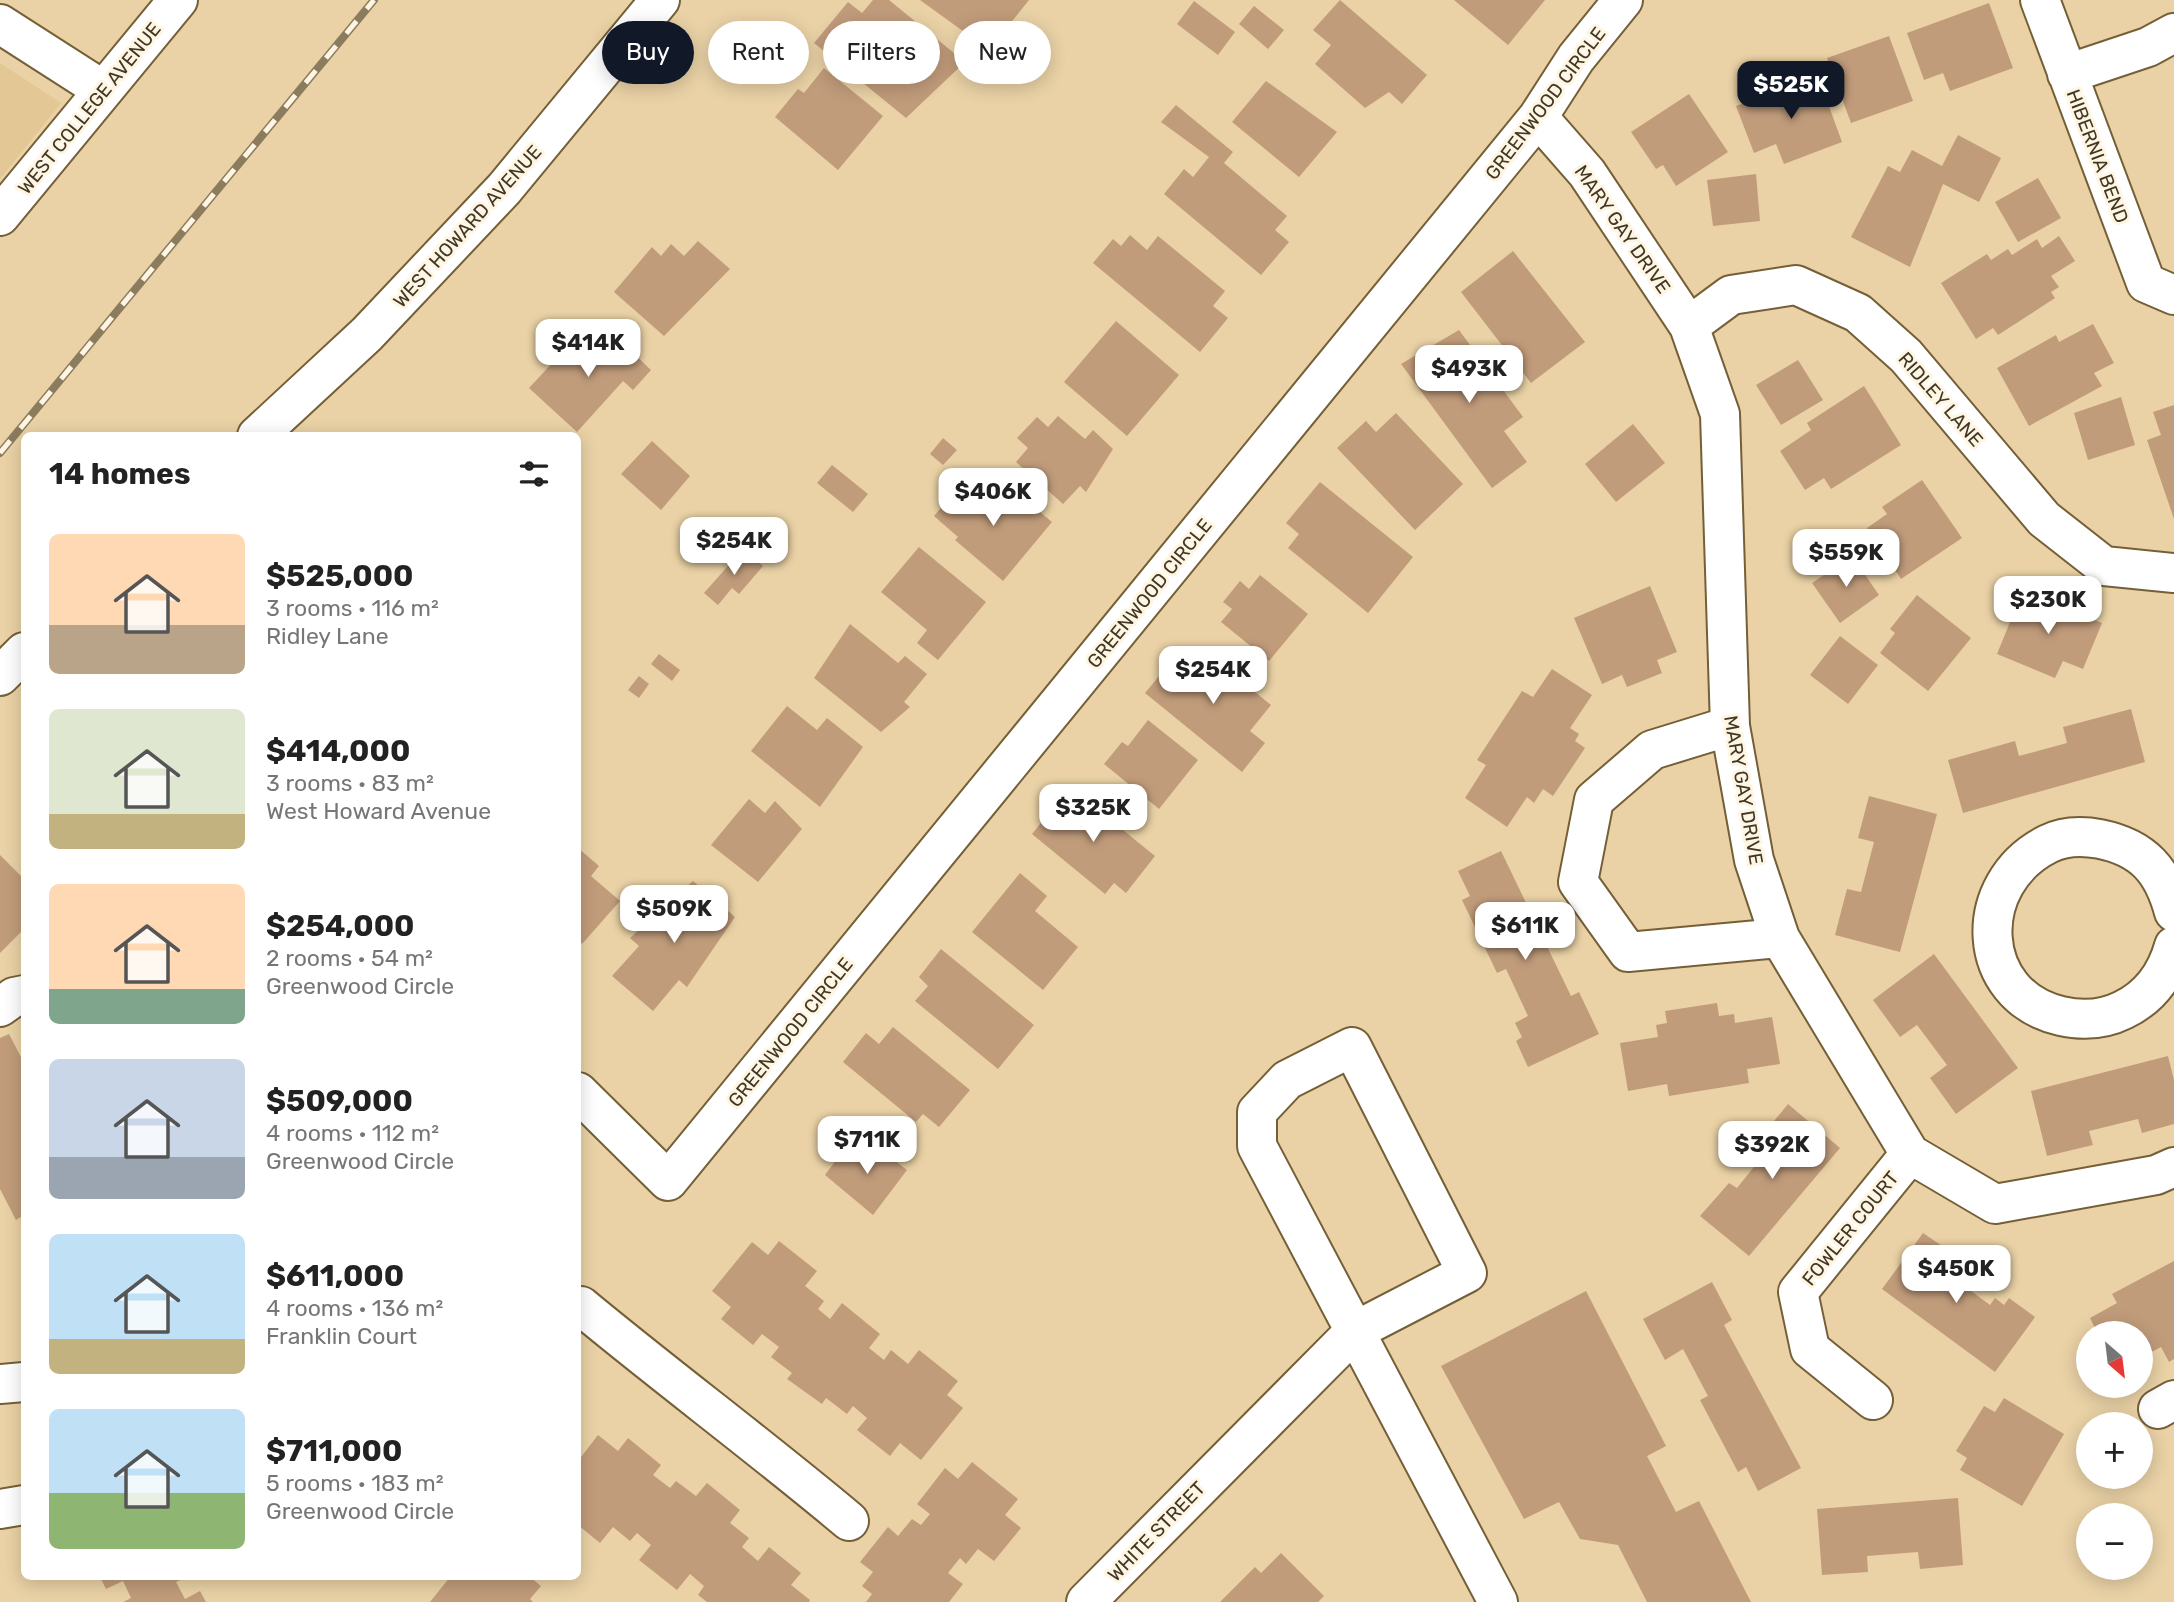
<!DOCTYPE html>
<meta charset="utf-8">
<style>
:root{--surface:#fff;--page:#f2f2f2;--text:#222;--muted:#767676;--accent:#111827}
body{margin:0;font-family:Rubik,sans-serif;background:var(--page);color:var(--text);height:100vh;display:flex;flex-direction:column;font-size:26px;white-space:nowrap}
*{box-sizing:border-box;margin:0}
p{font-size:23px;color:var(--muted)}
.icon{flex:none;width:38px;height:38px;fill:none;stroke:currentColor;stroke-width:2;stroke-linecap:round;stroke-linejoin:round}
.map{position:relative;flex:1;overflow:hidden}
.details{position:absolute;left:21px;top:432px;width:560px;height:1148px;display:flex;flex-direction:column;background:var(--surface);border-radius:10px;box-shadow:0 4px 18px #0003}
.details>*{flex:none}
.guide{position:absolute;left:602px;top:21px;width:665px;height:63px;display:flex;gap:14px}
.needle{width:46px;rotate:152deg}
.controls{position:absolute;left:2076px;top:1321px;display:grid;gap:14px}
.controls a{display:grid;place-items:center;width:77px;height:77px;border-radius:50%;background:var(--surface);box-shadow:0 4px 18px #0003;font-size:35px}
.price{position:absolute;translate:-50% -60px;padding:0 16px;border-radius:14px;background:#fff;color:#222;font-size:23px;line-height:46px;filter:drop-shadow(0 2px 4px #0008)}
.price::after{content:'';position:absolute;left:50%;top:42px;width:21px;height:16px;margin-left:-10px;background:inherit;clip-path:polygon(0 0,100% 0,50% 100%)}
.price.current{background:var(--accent);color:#fff}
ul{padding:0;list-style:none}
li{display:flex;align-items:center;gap:21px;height:175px;padding:0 28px}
li span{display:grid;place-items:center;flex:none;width:196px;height:140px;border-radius:10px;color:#555}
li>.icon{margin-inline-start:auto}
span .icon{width:84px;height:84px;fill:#fffc;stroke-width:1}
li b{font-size:30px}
h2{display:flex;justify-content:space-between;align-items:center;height:84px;padding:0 28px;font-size:30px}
.pill{padding:0 24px;border-radius:32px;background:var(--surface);box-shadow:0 4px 18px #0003;font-size:24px;line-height:63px}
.pill.current{background:var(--accent);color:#fff}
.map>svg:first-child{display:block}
.built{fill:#e3c794}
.building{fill:#c19c7b}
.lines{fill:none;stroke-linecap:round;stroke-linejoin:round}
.minor-casing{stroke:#745f37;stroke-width:42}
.major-casing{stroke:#745f37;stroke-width:42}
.minor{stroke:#fff;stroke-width:38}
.major{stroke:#fff;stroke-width:38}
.rail-casing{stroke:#8b7c5e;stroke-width:8}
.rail{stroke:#fff5e3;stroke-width:5;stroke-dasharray:16;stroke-linecap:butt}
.labels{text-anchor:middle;stroke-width:6;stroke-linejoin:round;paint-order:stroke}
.street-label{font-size:19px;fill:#403725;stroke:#fff5e3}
</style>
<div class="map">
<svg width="2174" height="1602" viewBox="0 0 2174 1602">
<rect width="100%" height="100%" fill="#ead2a6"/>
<path class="built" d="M0,63L61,103L0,179Z"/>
<path class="building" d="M873,0H889L965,62L906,118L814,43L848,2L862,13Z
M920,0H1029L989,50Z
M1340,0L1427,75L1402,104L1389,92L1365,108L1315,64L1331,45L1313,30Z
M1454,0H1545L1508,45Z
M1194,1L1235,32L1218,55L1177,24Z
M1989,3L2013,68L1950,91L1943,73L1924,80L1907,33Z
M1254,6L1284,30L1268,49L1239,24Z
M1889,36L1913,101L1851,123L1827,58Z
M824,68L883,116L838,170L775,117L798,89L804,93Z
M1818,76L1842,142L1784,164L1776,144L1754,153L1736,106Z
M1266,81L1337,132L1299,177L1232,122Z
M1689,94L1728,152L1676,186L1663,165L1656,169L1631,132Z
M1176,105L1233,152L1224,163L1287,216L1275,230L1289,242L1261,275L1164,194L1184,169L1193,177L1209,157L1161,122Z
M1958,135L2001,158L1979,202L1943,184L1910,267L1851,237L1888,166L1900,172L1912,150L1942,166Z
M1756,174L1760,221L1713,226L1707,180Z
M2038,178L2061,218L2018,242L1995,202Z
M1130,235L1147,250L1158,236L1225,291L1213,306L1228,318L1200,352L1093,263L1113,239L1121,246Z
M2059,236L2075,261L2051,276L2059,287L2051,292L2055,298L1998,335L1993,328L1976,339L1941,283L1987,254L1991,260L2008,249L2012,255L2037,239L2042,248Z
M698,241L730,269L664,336L614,292L652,247L661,256L671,244L684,256Z
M1513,251L1585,342L1531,383L1461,292Z
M1116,321L1179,375L1127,436L1064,382Z
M2093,324L2114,363L2094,373L2102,386L2029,426L1997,368L2056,335L2059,342Z
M609,330L651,370L633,390L623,381L577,432L529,388L569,345L583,359Z
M1459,330L1523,417L1504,431L1527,462L1492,488L1401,364Z
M1798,360L1823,400L1781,425L1756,385Z
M1864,386L1901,445L1831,489L1824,478L1805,490L1780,451L1811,430L1807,423Z
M2121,397L2135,445L2088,460L2074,413Z
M2174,405V519L2147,440L2161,435L2153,412Z
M1396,413L1463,484L1415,530L1337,448L1366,421L1376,432Z
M1058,416L1085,439L1093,430L1113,449L1086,492L1080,486L1063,504L1016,462L1028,448L1017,438L1037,417L1048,427Z
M1633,424L1665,463L1616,502L1585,464Z
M943,438L957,450L943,465L930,454Z
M652,441L690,476L661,510L621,474Z
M832,465L868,494L853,512L817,483Z
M1922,480L1962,538L1901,579L1867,528L1887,514L1882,507Z
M964,481L1009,509L1021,496L1052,522L1003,581L955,540L958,537L934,516Z
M1320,482L1413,557L1368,613L1288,548L1299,534L1286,523Z
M919,547L986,602L938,660L917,643L927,630L881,592Z
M743,549L763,566L739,594L732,588L718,605L704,593Z
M1852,556L1879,595L1840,623L1812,583Z
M1260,575L1308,614L1269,661L1221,622L1232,609L1223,602L1240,581L1249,589Z
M1650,586L1677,652L1657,660L1662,673L1627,687L1622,675L1602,684L1574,618Z
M2023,590L2102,623L2083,669L2063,661L2055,678L1997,654Z
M1917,595L1971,638L1928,691L1880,653L1895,633L1890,629Z
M850,624L898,663L905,656L927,674L904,702L910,707L881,732L814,678Z
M1840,636L1878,665L1848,704L1810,675Z
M1202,649L1271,705L1250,731L1265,743L1242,772L1145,693L1175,657L1188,668Z
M659,654L680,670L672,681L651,664Z
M1552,669L1592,695L1570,728L1579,734L1575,741L1585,748L1553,796L1543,789L1534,803L1527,797L1507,827L1465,798L1486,765L1477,760L1522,691L1533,697Z
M639,676L649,684L639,698L628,690Z
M787,706L817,730L827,718L863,747L820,807L751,751Z
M2131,709L2145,762L1963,813L1948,760L2015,741L2019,756L2067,743L2063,727Z
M1148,720L1198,760L1159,809L1104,764L1122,742L1128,746Z
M1070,787L1155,856L1126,893L1114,883L1105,894L1032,834Z
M1869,796L1937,814L1900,952L1835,935L1847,889L1861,892L1874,842L1858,838Z
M749,799L765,813L775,801L802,829L758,882L711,845Z
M578,848L599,866L591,876L620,901L582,944L578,939Z
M1501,851L1571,996L1579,992L1599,1034L1528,1067L1516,1041L1522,1037L1515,1023L1528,1016L1506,969L1497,973L1462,900L1470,896L1458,871Z
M0,855L24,879V935L21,932L0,953Z
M1020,873L1047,896L1035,911L1078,947L1043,990L972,932Z
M693,881L735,917L687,987L679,980L653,1011L612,976L639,946L630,938Z
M941,949L1034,1025L998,1069L915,1001L928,986L919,977Z
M1934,954L2018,1068L1956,1114L1930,1078L1947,1065L1917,1025L1900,1037L1873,1000Z
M1717,1003L1719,1016L1734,1014L1735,1023L1772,1017L1780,1064L1747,1069L1749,1083L1669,1096L1667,1084L1628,1091L1620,1043L1658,1037L1656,1025L1667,1023L1665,1011Z
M893,1027L970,1090L939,1127L923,1114L916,1122L843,1062L866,1033L879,1044Z
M9,1034L24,1063V1215L16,1220L0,1189V1038Z
M2168,1056L2174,1080V1124L2142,1133L2138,1119L2089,1131L2093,1145L2047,1156L2031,1091Z
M1788,1104L1840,1148L1749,1256L1700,1216L1729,1183L1737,1188L1770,1147L1760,1138Z
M868,1140L907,1170L873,1215L825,1175L845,1148L856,1156Z
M1923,1233L1951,1252L1947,1259L1955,1265L1948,1274L1990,1305L1995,1298L2004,1305L2009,1298L2035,1317L1995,1372L1882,1289Z
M779,1241L817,1271L805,1286L824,1301L818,1309L830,1319L842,1303L880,1334L869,1348L884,1360L891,1350L908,1364L919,1350L958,1381L947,1395L963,1408L921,1460L900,1443L890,1456L857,1430L867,1418L853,1406L847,1414L826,1398L822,1404L787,1379L792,1373L771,1357L779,1347L762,1334L753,1345L721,1319L731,1307L712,1291L752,1242L768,1255Z
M2174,1261V1359L2169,1362L2161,1347L2142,1357L2140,1352V1334H2098L2090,1318L2117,1303L2112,1294Z
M1712,1282L1732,1320L1724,1325L1801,1468L1758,1491L1746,1467L1738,1472L1700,1400L1708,1396L1683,1349L1665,1360L1643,1319Z
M1586,1291L1666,1446L1647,1456L1676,1512L1699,1501L1751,1602H1647L1618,1545L1580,1539L1559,1502L1524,1519L1441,1366Z
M2004,1398L2064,1434L2022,1506L1960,1470L1967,1458L1956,1451L1984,1406L1995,1412Z
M598,1435L618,1451L628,1438L661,1465L653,1475L670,1488L676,1481L696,1496L707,1483L740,1510L730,1523L749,1538L742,1547L758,1561L769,1547L801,1573L791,1585L810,1600L809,1602H707L698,1595L704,1586L690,1574L677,1590L639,1560L651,1545L637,1533L630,1541L613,1527L600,1543L578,1525V1461Z
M972,1462L1018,1499L1005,1515L1021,1528L994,1561L978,1549L966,1564L960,1558L948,1573L963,1584L949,1602H866L872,1594L862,1586L873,1572L860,1562L888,1527L898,1536L912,1519L921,1525L930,1514L917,1504L945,1468L958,1479Z
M1958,1498L1963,1565L1920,1569L1918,1552L1867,1556L1868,1572L1822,1575L1817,1509Z
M1281,1553L1324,1596L1318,1602H1220L1255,1567L1261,1573Z
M100,1577H186L176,1582L185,1599L200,1591L206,1602H123L131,1598L123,1581L106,1589Z
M450,1577H530L541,1586L530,1599L533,1602H430Z"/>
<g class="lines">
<defs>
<path id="minor" d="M2040,0L2146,283L2174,295
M0,24L103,90
M2067,74L2148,47L2174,33
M1538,117L1587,173L1689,326L1720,414L1730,726L1754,860L1780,938L1910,1154L1995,1204L2156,1175L2174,1167
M1689,326L1731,295L1796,285L1858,313L1906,356L2044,519L2104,566L2174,573
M1730,726L1652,750L1594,800L1578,882L1628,952L1780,938
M2174,912C2163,871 2144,848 2100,839C2084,836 2064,836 2048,844C1970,883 1974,996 2061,1016C2083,1021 2103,1020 2123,1010C2150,997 2166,975 2174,946
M0,1007L14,997L24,995
M578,1092L668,1181L1538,117L1576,58L1623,0
M578,1310L581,1306C669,1379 761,1447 849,1521
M0,1384L24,1382
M1873,1400L1810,1349L1798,1292L1910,1154
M2158,1409L2174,1400
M0,1509L24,1505
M1086,1602L1355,1331L1467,1273L1352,1047L1287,1080L1257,1112V1146L1498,1602"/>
<path id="major" d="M0,216L178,0
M257,436L367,334L504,189L660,0
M0,676L24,652"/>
</defs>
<use href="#minor" class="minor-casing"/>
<use href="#major" class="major-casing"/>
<use href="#minor" class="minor"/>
<use href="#major" class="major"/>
<defs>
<path id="rail" d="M0,453L374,0"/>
</defs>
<use href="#rail" class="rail-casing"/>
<use href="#rail" class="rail"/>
</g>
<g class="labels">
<g class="street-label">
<text transform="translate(1545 103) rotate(-53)" y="7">GREENWOOD CIRCLE</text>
<text transform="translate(89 108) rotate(-51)" y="7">WEST COLLEGE AVENUE</text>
<text transform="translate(2098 156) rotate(69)" y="7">HIBERNIA BEND</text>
<text transform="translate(467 226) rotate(-48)" y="7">WEST HOWARD AVENUE</text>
<text transform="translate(1623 229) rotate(55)" y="7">MARY GAY DRIVE</text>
<text transform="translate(1941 399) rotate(49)" y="7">RIDLEY LANE</text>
<text transform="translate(1149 593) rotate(-51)" y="7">GREENWOOD CIRCLE</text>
<text transform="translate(1744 790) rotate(80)" y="7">MARY GAY DRIVE</text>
<text transform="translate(790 1032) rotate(-51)" y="7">GREENWOOD CIRCLE</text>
<text transform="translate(1850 1228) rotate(-51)" y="7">FOWLER COURT</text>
<text transform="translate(1156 1531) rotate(-46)" y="7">WHITE STREET</text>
</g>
</g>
</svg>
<div class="controls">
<a><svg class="needle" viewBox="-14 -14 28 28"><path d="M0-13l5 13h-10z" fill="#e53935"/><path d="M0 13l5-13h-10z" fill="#767676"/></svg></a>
<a>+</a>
<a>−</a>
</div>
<b class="price current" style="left:1791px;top:121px">$525K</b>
<b class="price" style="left:588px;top:379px">$414K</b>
<b class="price" style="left:1469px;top:405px">$493K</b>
<b class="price" style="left:993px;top:528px">$406K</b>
<b class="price" style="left:734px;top:577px">$254K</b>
<b class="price" style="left:1846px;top:589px">$559K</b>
<b class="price" style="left:2048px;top:636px">$230K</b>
<b class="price" style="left:1213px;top:706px">$254K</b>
<b class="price" style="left:1093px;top:844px">$325K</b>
<b class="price" style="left:674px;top:945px">$509K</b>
<b class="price" style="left:1525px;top:962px">$611K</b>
<b class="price" style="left:867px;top:1176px">$711K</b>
<b class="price" style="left:1772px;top:1181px">$392K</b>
<b class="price" style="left:1956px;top:1305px">$450K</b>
<div class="guide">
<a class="pill current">Buy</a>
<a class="pill">Rent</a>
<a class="pill">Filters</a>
<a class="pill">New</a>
</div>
<section class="details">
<h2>14 homes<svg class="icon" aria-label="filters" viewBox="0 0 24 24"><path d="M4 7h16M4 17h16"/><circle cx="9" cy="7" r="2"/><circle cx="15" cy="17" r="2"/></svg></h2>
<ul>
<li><span style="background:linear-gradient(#ffd9b3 65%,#b9a48a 0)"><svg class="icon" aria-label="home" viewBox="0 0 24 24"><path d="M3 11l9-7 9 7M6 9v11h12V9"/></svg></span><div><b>$525,000</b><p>3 rooms · 116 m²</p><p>Ridley Lane</p></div></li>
<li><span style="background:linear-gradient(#dfe7d0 75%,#c2b280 0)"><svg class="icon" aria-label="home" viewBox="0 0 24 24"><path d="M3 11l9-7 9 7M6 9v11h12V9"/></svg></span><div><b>$414,000</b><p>3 rooms · 83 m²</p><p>West Howard Avenue</p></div></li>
<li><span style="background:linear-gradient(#ffd9b3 75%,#7fa58c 0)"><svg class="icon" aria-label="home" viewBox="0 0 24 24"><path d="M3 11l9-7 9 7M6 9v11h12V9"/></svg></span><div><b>$254,000</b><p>2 rooms · 54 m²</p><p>Greenwood Circle</p></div></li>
<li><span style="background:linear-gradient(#c9d6e8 70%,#9aa5b1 0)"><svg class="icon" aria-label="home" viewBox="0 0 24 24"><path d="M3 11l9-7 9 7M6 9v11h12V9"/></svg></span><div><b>$509,000</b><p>4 rooms · 112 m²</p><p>Greenwood Circle</p></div></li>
<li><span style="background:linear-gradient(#bfe0f5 75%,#c2b280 0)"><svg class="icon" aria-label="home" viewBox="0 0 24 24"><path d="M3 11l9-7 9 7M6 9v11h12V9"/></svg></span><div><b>$611,000</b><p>4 rooms · 136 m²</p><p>Franklin Court</p></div></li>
<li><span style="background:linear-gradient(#bfe0f5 60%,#8fb573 0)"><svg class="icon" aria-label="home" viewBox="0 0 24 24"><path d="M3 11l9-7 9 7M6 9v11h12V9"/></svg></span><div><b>$711,000</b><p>5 rooms · 183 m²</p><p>Greenwood Circle</p></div></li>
</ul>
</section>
</div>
